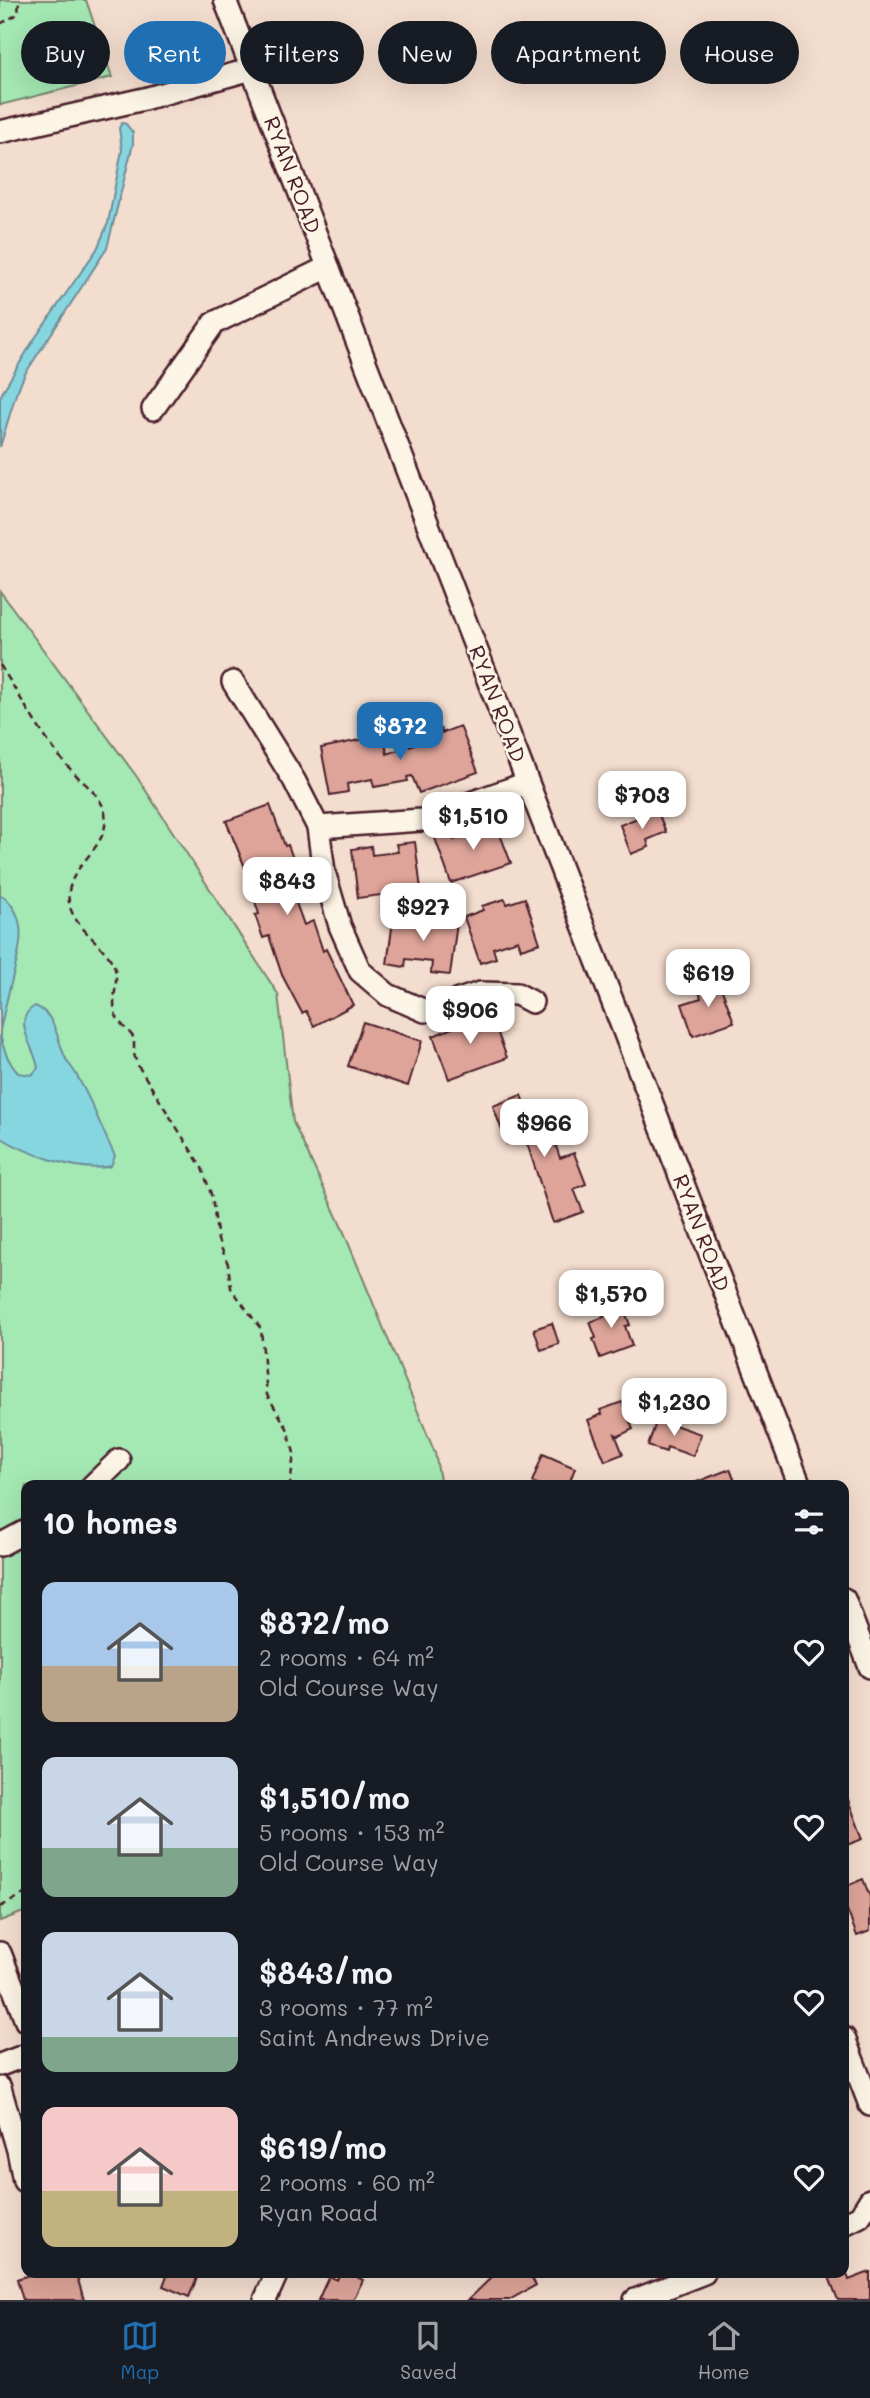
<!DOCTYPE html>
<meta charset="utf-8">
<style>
:root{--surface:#171b24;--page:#242831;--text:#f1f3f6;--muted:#9ea1a6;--line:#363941;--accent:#1f6fb2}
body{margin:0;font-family:Mali,sans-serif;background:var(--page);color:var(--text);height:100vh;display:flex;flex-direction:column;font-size:26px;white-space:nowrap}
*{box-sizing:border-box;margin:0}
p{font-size:23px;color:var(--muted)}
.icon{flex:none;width:38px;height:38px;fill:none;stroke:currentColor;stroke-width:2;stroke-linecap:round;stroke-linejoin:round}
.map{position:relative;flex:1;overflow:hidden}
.side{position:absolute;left:21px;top:1480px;width:828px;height:798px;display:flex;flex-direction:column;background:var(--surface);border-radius:14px;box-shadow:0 7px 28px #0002}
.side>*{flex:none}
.guide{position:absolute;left:21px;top:21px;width:830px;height:63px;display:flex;gap:14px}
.price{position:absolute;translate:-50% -60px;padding:0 16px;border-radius:14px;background:#fff;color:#222;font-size:23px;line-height:46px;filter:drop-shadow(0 2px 4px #0008)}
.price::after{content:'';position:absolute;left:50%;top:42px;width:21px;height:16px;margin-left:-10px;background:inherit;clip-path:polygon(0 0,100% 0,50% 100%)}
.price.current{background:var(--accent);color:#fff}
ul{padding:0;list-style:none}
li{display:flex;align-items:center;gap:21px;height:175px;padding:0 21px}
li span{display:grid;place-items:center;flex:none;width:196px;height:140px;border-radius:14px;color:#555}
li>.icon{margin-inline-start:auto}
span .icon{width:84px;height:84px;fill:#fffc;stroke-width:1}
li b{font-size:30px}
h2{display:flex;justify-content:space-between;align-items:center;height:84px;padding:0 21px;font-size:30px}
.tag{padding:0 24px;border-radius:32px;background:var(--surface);box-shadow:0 7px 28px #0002;font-size:24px;line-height:63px}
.tag.current{background:var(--accent);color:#fff}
.menu{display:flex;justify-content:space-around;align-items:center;height:98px;border-top:2px solid var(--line);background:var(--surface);font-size:19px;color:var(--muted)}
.menu a{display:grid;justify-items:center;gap:4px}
.menu .current{color:var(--accent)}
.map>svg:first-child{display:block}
.green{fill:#a4e8b3;stroke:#77846f;stroke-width:2}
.water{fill:#86d6e0;stroke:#6e8d98;stroke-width:2}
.building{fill:#dea499;stroke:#4a1f2b;stroke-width:2}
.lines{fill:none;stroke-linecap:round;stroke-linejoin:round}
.minor-casing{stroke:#4a1f2b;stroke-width:26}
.path{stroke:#4a1f2b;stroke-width:2.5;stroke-dasharray:7 5;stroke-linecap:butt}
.minor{stroke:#fcf5e5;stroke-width:21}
.labels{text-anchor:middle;stroke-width:5;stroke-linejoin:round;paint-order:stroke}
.street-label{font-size:21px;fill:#4a1f2b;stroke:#fcf5e5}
</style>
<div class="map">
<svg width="870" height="2300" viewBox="0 0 870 2300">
<rect width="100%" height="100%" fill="#f3ddce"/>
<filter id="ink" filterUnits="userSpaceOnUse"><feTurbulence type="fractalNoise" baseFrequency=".0143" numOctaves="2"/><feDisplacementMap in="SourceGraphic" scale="14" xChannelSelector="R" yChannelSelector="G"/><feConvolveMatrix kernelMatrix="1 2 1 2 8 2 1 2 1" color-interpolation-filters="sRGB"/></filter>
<g filter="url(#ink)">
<path class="green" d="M0,0H86L112,77L0,105Z
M0,591L137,777L278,994L293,1122L343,1230L435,1453L441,1486H26V1911L0,1921Z"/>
<path class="water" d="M122,123L126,124L133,133V144L107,248L25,374L16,394L0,447V398L3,391L33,341L97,249L103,235L108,223L122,150L119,128Z
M3,896C31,919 19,953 11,983C7,999 3,1015 0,1031V897Z
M35,1006C56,1014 57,1040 65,1057C68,1064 74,1069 77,1076C92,1101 102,1130 115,1156L111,1166C81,1174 25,1153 0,1137V1034C3,1049 8,1062 18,1073L32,1075L38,1068C35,1047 10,1020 35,1006Z"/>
<path class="building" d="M460,726L478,772L419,793L412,776L407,777L408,781L374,787L372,779L347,784L348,792L330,795L321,748L384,735L387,754L417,743L416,739L441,729L442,733Z
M270,805L285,846L288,845L295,864L292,865L304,897L295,900L304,925L313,921L323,951L326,949L353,1005L314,1026L306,1011L302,1013L282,975L269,936L263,938L255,915L259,914L253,895L256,894L226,821Z
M657,810L666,832L647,840L649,847L631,854L620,825Z
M493,816L511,863L451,883L435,838L451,832L454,840L479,831L475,823Z
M415,842L421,890L358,898L352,849L371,846L372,855L398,852L396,844Z
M525,898L540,943L521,949L518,940L493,948L496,958L480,963L464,917L483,910L482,906L505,899L507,904Z
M394,914L457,923L450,975L431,973L432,962L406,959L405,967L387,964Z
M717,977L734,1022L693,1036L682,1004L701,998L697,984Z
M490,1012L507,1058L449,1079L433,1036Z
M363,1022L422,1041L408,1086L348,1066Z
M521,1095L532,1125L547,1120L560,1158L574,1153L586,1184L574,1189L583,1212L553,1223L525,1137L507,1144L493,1106Z
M621,1301L630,1325L625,1326L632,1346L600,1358L593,1339L596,1338L590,1322L604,1317L601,1308Z
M552,1323L559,1344L541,1350L534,1329Z
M622,1402L633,1429L619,1436L615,1434L623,1454L605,1461L588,1420L602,1414L600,1410Z
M657,1419L701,1434L693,1456L667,1447L666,1452L648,1446Z
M543,1454L575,1468L568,1486H542L532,1482Z
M730,1469L737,1486H689V1485Z
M844,1789L863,1839L844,1846Z
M863,1879L870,1897V1931L857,1936L844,1902V1887Z
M846,2271L849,2280L870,2272V2300H838L829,2277Z
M35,2273H76L84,2300H23L17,2279Z
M168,2273H199L189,2297L163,2286Z
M340,2273H349L363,2280L353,2300H318L329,2276L337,2280Z
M496,2273H529L536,2285L509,2300H468Z"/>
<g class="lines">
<defs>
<path id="minor" d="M225,0L800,1486
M0,132L144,99L252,69
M153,409L214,323L328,267
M233,682L294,780L318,827L324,872L340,926L360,971L388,995L425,1011L480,993L517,994L532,1002
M318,827L422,820L527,783
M92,1486L119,1460
M0,1545L26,1531
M844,1599L870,1667
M0,1953L26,2021
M844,2038L870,2105
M0,2065L26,2055
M0,2088L18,2150L24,2181
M844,2224L860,2216L870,2200
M265,2300L277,2273
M635,2300L704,2273"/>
</defs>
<use href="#minor" class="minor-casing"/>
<path class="path" d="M0,24L18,14L19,0
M0,665C24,702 45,744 76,775C88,787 101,796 105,813C110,843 80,858 71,883C59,919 95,935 111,960C122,976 111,995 115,1012C117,1022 128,1030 134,1038V1054L137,1064L202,1168L212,1197L218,1240L228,1264L231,1288L261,1329L267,1395L287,1428L294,1453L290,1486
M0,1907L26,1893"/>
<use href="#minor" class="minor"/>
</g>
</g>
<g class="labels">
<g class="street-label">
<text transform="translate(292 175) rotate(69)" y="7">RYAN ROAD</text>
<text transform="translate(497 704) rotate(69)" y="7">RYAN ROAD</text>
<text transform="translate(701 1233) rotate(69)" y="7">RYAN ROAD</text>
</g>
</g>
</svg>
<b class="price current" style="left:400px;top:762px">$872</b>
<b class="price" style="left:642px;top:831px">$703</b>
<b class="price" style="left:473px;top:852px">$1,510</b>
<b class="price" style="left:287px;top:917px">$843</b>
<b class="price" style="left:423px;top:943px">$927</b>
<b class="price" style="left:708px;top:1009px">$619</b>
<b class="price" style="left:470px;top:1046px">$906</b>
<b class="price" style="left:544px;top:1159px">$966</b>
<b class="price" style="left:611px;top:1330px">$1,570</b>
<b class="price" style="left:674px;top:1438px">$1,230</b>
<div class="guide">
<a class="tag">Buy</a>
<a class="tag current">Rent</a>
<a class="tag">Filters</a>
<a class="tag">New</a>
<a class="tag">Apartment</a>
<a class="tag">House</a>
</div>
<section class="side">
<h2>10 homes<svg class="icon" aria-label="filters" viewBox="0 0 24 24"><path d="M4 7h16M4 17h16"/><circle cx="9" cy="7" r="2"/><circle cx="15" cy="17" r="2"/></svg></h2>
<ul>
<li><span style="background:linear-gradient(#a9c7e8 60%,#b9a48a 0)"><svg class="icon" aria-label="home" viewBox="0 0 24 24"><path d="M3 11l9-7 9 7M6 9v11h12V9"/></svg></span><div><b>$872/mo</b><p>2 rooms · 64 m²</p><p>Old Course Way</p></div><svg class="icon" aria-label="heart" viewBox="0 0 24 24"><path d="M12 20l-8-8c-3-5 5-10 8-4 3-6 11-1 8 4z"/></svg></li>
<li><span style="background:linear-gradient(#c9d6e8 65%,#7fa58c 0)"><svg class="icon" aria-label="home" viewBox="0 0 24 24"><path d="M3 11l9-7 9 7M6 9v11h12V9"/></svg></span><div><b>$1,510/mo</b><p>5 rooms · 153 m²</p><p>Old Course Way</p></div><svg class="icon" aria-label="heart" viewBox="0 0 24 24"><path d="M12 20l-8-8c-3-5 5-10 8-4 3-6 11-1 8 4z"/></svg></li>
<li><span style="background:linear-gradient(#c9d6e8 75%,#7fa58c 0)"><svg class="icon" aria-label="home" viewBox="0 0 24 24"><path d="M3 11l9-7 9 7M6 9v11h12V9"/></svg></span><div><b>$843/mo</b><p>3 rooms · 77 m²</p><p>Saint Andrews Drive</p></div><svg class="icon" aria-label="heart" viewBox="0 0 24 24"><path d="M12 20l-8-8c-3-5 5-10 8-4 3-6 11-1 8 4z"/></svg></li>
<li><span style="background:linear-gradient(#f6c9c9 60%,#c2b280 0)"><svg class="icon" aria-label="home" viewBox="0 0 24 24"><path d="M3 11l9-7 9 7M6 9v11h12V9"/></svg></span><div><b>$619/mo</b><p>2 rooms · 60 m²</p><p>Ryan Road</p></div><svg class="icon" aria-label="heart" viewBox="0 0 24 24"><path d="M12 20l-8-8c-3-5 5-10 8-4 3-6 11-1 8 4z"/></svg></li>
</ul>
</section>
</div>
<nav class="menu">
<a class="current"><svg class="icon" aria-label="map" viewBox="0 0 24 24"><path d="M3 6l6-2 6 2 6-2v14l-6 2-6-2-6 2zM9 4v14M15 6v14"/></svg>Map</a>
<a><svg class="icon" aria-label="saved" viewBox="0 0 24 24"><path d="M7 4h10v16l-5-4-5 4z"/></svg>Saved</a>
<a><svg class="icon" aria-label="home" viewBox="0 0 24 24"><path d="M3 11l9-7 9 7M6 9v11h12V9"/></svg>Home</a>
</nav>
